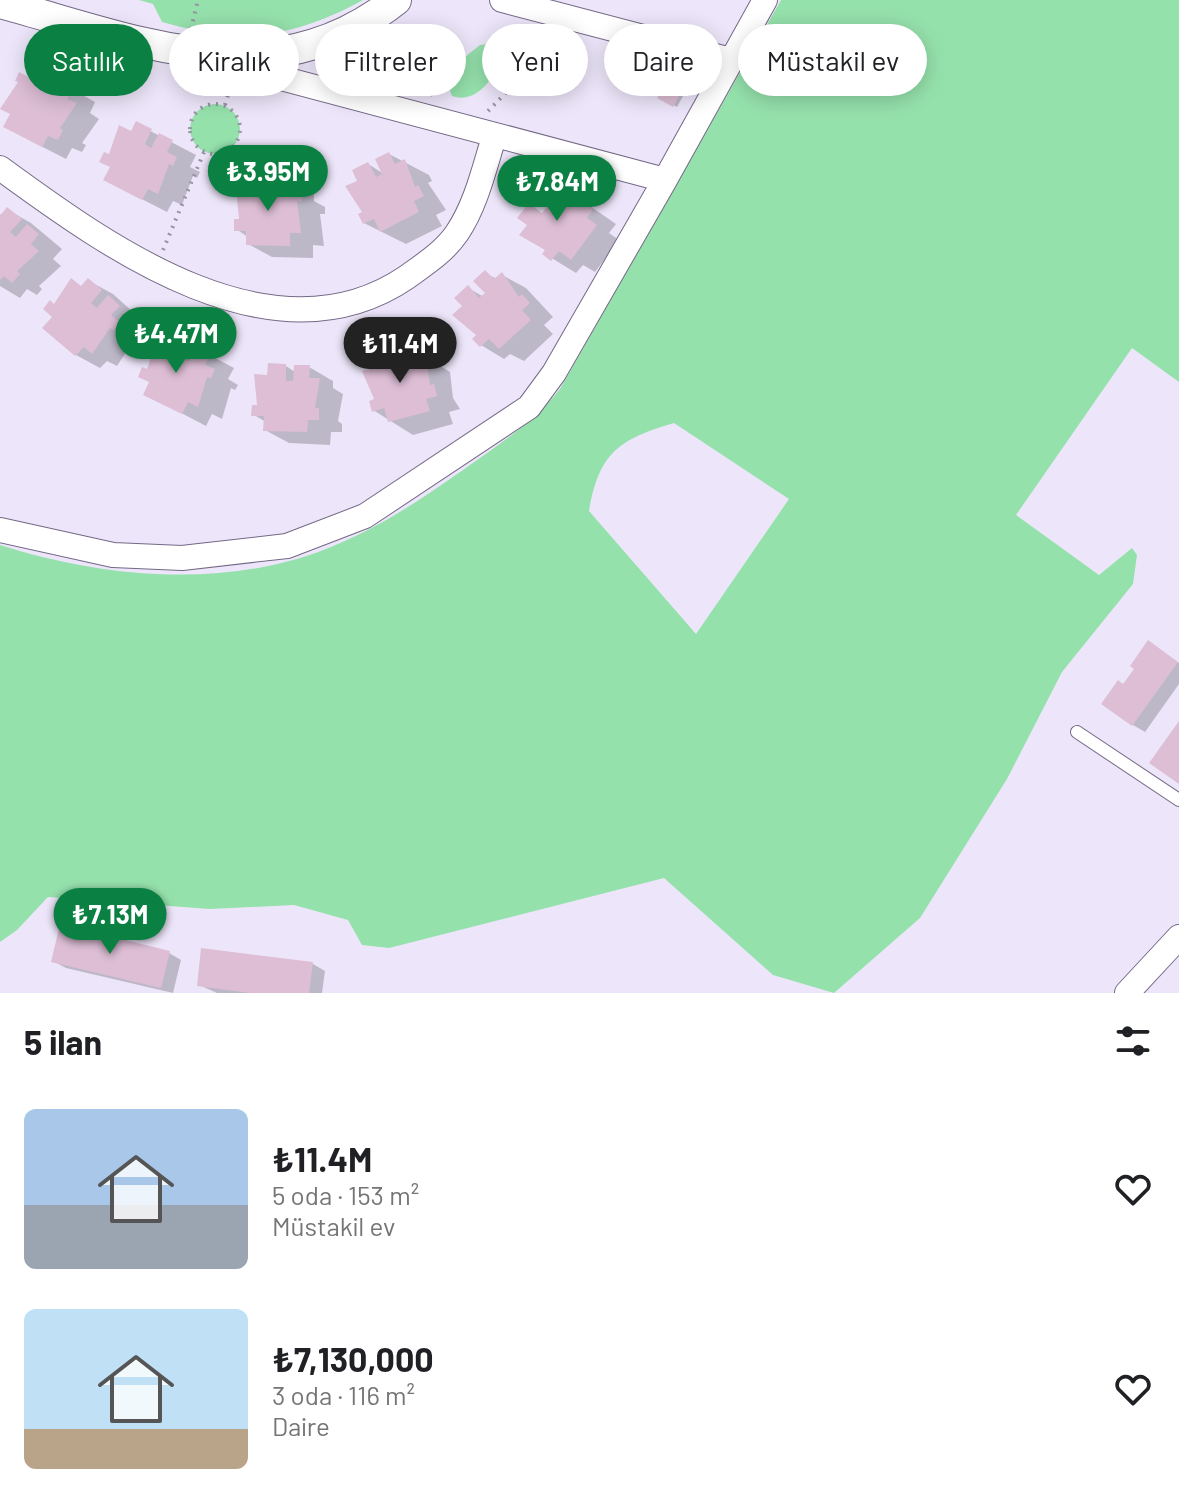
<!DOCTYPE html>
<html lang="tr">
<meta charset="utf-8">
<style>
:root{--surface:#fff;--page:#f6f6f6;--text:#202124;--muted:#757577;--accent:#0b8043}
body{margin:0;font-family:Barlow,sans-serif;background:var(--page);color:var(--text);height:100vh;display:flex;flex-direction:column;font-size:30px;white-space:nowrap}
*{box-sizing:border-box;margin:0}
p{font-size:26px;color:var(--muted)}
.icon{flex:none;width:44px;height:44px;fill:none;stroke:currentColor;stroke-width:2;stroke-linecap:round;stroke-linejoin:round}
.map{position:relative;height:993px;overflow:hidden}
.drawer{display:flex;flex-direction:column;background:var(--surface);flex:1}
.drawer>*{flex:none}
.banner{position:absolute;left:24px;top:24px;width:1132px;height:72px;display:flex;gap:16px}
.price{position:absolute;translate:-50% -68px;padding:0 18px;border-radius:28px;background:var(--accent);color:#fff;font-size:26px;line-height:52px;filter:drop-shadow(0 2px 4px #0008)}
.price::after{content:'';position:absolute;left:50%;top:48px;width:24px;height:18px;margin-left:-12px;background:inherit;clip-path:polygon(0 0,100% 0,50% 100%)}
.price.current{background:#222;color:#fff}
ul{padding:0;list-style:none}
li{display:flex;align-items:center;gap:24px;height:200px;padding:0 24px}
li span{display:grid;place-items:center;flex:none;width:224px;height:160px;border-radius:12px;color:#555}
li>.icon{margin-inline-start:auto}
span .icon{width:96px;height:96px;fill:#fffc;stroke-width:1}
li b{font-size:34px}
h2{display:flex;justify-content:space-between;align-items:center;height:96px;padding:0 24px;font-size:34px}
.chip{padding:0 28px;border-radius:36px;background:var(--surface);box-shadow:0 4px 20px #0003;font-size:28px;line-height:72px}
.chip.current{background:var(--accent);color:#fff}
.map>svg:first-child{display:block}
.green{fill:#95e1ac;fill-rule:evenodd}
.shadow{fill:#0003}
.building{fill:#ddbed5}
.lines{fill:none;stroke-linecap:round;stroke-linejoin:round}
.service-casing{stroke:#746886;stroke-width:14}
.minor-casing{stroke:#746886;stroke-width:26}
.tertiary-casing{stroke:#746886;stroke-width:32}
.path{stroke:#9993a4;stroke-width:4;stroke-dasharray:2 6;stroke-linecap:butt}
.service{stroke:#fff;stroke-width:12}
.minor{stroke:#fff;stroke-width:24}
.tertiary{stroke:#fff;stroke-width:30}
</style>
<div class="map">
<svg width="1179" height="993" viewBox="0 0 1179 993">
<rect width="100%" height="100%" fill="#ede6fa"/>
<path class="green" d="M139,0H363C292,39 240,44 162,22L153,4Z
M781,0H1179V382L1132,348L1016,515L1099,575L1132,548L1137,555L1133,584L1062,672L1007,779L920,918L834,993L773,975L664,878L389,948L362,945L348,920L294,905L210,909L48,897L17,930L0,942V545C107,579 233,590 338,544C383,525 423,498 463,470C498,445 533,423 560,389ZM674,423L789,499L696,634L589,511C599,453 619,439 674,423Z
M489,44L510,49C497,69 481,106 452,96L447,83L450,69L480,45Z
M190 129a25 25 0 1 1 50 0a25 25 0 1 1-50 0Z"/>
<path class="shadow" d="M37,70L95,102L90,113L99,119L82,143L86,145L82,152L72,148L66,159L29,140L12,114L1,108L32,80Z
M671,77L688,87L677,107L660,97Z
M137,124L196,155L190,167L200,172L197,178L193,176L182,205L173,201L167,212L130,193L112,167L110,157Z
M389,154L429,175L432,181L428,183L446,210L436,215L442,226L406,244L364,223L359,182L368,164L384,174Z
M267,180L277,186L290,180L314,194V201L325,207V214H320L324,246L313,245V258L272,257L248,244V237L236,229L251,191Z
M561,186L616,224L609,233L619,240L595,272L583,265L576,273L545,254L544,214Z
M8,210L31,223L62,249L53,259L61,266L39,286L42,289L37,295L27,289L20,298L0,286V215Z
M485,273L497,279L502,275L526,288L553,317L544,325L553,334L524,361L510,354L504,359L481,345L465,307L468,288L484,297L488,293Z
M89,281L113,294L142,320L133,330L142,338L138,342L134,340L117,366L107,361L100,368L76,355L45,328L55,317V305Z
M189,344L234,368L228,379L238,385L235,390L231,388L222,419L212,414L206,426L145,394L151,382L148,372L169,348Z
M412,348L450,372L453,398L460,409L449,412L453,424L413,435L373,410L377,369L390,354L402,361Z
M286,366L295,372L309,367L333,381V388L343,394L338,421L342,424V432H331L330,445L289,443L265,430L266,422L254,415L269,377Z
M1160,650L1179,663V684L1145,732L1133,725L1124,686Z
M169,953L181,960L173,993L66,968L53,961Z
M313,964L325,971L322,993H217L199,985Z"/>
<path class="building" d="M36,67L52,76L44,91L51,95L59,80L73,87L67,99L77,103L60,128L63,130L58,140L48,136L42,147L3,127L10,114L0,109L18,82L15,81L19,72L31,78Z
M671,75L686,84L673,107L657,98Z
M136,121L152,129L145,144L151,148L159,133L173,140L167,152L177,157L173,166L169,164L158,194L148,189L142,200L103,180L110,167L99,162L104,152L109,154L119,125L131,131Z
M389,152L395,164L405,159L415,187L418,185L424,196L414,201L419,212L380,232L374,219L363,224L358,214L362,212L345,186L357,181L352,170L368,162L376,177L382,174L375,159Z
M249,177L267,178V195H275V178H291V191H302V201H297L301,233H290V246L246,245V231H234V219H239L236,189H249Z
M560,183L581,205L584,202L593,209L587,218L597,225L571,260L559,251L551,261L542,254L545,250L519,235L527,225L517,218L529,203L542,213L547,207L533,197L543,184L554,192Z
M7,207L22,219L10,232L16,237L27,224L39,234L31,244L39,251L17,271L20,274L12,283L4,276L0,280V216Z
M485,270L494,279L502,272L519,297L522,294L530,303L522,310L531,320L499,349L489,339L480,347L472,339L476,335L452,315L462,306L454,298L468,285L479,298L485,293L473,281Z
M71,278L81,286L88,278L102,290L91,303L97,308L108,295L120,306L111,315L120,323L113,330L110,328L92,354L84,347L75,356L42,328L52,317L43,309L50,300L54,304Z
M173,335L190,343L183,358L189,361L197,346L211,353L205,365L215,369L211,378L207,377L198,407L188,402L182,414L143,395L149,382L138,377L142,367L147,369L157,340L168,345Z
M412,346L416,359L426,356L430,385L434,384L437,396L426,399L430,411L388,422L384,408L372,412L369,401L374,399L362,371L375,368L372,357L390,352L394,368L401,366L397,350Z
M268,363L286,364V381H293L294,365H310L309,378H320L315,408H319V420H308L307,432L263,431L264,416H251L252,405H257L254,374L267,375Z
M1148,640L1178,662L1132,726L1101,704L1118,680L1123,684L1134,669L1130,666Z
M1179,721V784L1149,763Z
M60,924L170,951L161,988L51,962Z
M201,948L313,962L309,993H250L197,986Z"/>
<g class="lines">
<defs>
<path id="service" d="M1077,732L1179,800"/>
<path id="minor" d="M502,0L731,60
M217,61L665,180L765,0
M0,168C108,247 274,368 407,277C425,264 444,252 457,233C476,205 484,169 494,137
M0,530L113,555L182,558L287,546L365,516L529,407L554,373L665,180
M1127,993L1179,937"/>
<path id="tertiary" d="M0,3C137,40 270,100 396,0"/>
</defs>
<use href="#service" class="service-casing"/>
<use href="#minor" class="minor-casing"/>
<use href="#tertiary" class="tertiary-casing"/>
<path class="path" d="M191,29L198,0
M430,95L447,83
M190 129a25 25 0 1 1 50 0a25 25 0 1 1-50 0Z
M225,105L231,84
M488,111L544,54L577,51
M163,250L204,152"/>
<use href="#service" class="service"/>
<use href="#minor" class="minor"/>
<use href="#tertiary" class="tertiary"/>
</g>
</svg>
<b class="price" style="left:268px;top:213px">₺3.95M</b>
<b class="price" style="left:557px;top:223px">₺7.84M</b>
<b class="price" style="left:176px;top:375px">₺4.47M</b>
<b class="price current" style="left:400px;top:385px">₺11.4M</b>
<b class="price" style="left:110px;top:956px">₺7.13M</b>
<div class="banner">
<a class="chip current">Satılık</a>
<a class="chip">Kiralık</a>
<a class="chip">Filtreler</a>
<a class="chip">Yeni</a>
<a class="chip">Daire</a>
<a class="chip">Müstakil ev</a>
</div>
</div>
<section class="drawer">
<h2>5 ilan<svg class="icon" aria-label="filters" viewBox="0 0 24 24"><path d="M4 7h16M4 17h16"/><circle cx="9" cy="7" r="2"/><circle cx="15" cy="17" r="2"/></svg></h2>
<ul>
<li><span style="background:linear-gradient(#a9c7e8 60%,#9aa5b1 0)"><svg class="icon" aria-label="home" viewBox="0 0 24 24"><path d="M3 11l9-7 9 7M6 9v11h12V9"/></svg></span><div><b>₺11.4M</b><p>5 oda · 153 m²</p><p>Müstakil ev</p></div><svg class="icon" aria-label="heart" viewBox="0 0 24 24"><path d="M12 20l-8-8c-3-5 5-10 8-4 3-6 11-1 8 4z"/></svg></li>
<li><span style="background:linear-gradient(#bfe0f5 75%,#b9a48a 0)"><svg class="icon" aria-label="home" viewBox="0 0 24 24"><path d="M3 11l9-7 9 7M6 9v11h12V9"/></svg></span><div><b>₺7,130,000</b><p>3 oda · 116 m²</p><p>Daire</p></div><svg class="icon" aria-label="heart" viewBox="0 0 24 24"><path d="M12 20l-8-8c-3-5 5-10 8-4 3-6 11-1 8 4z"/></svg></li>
</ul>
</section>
